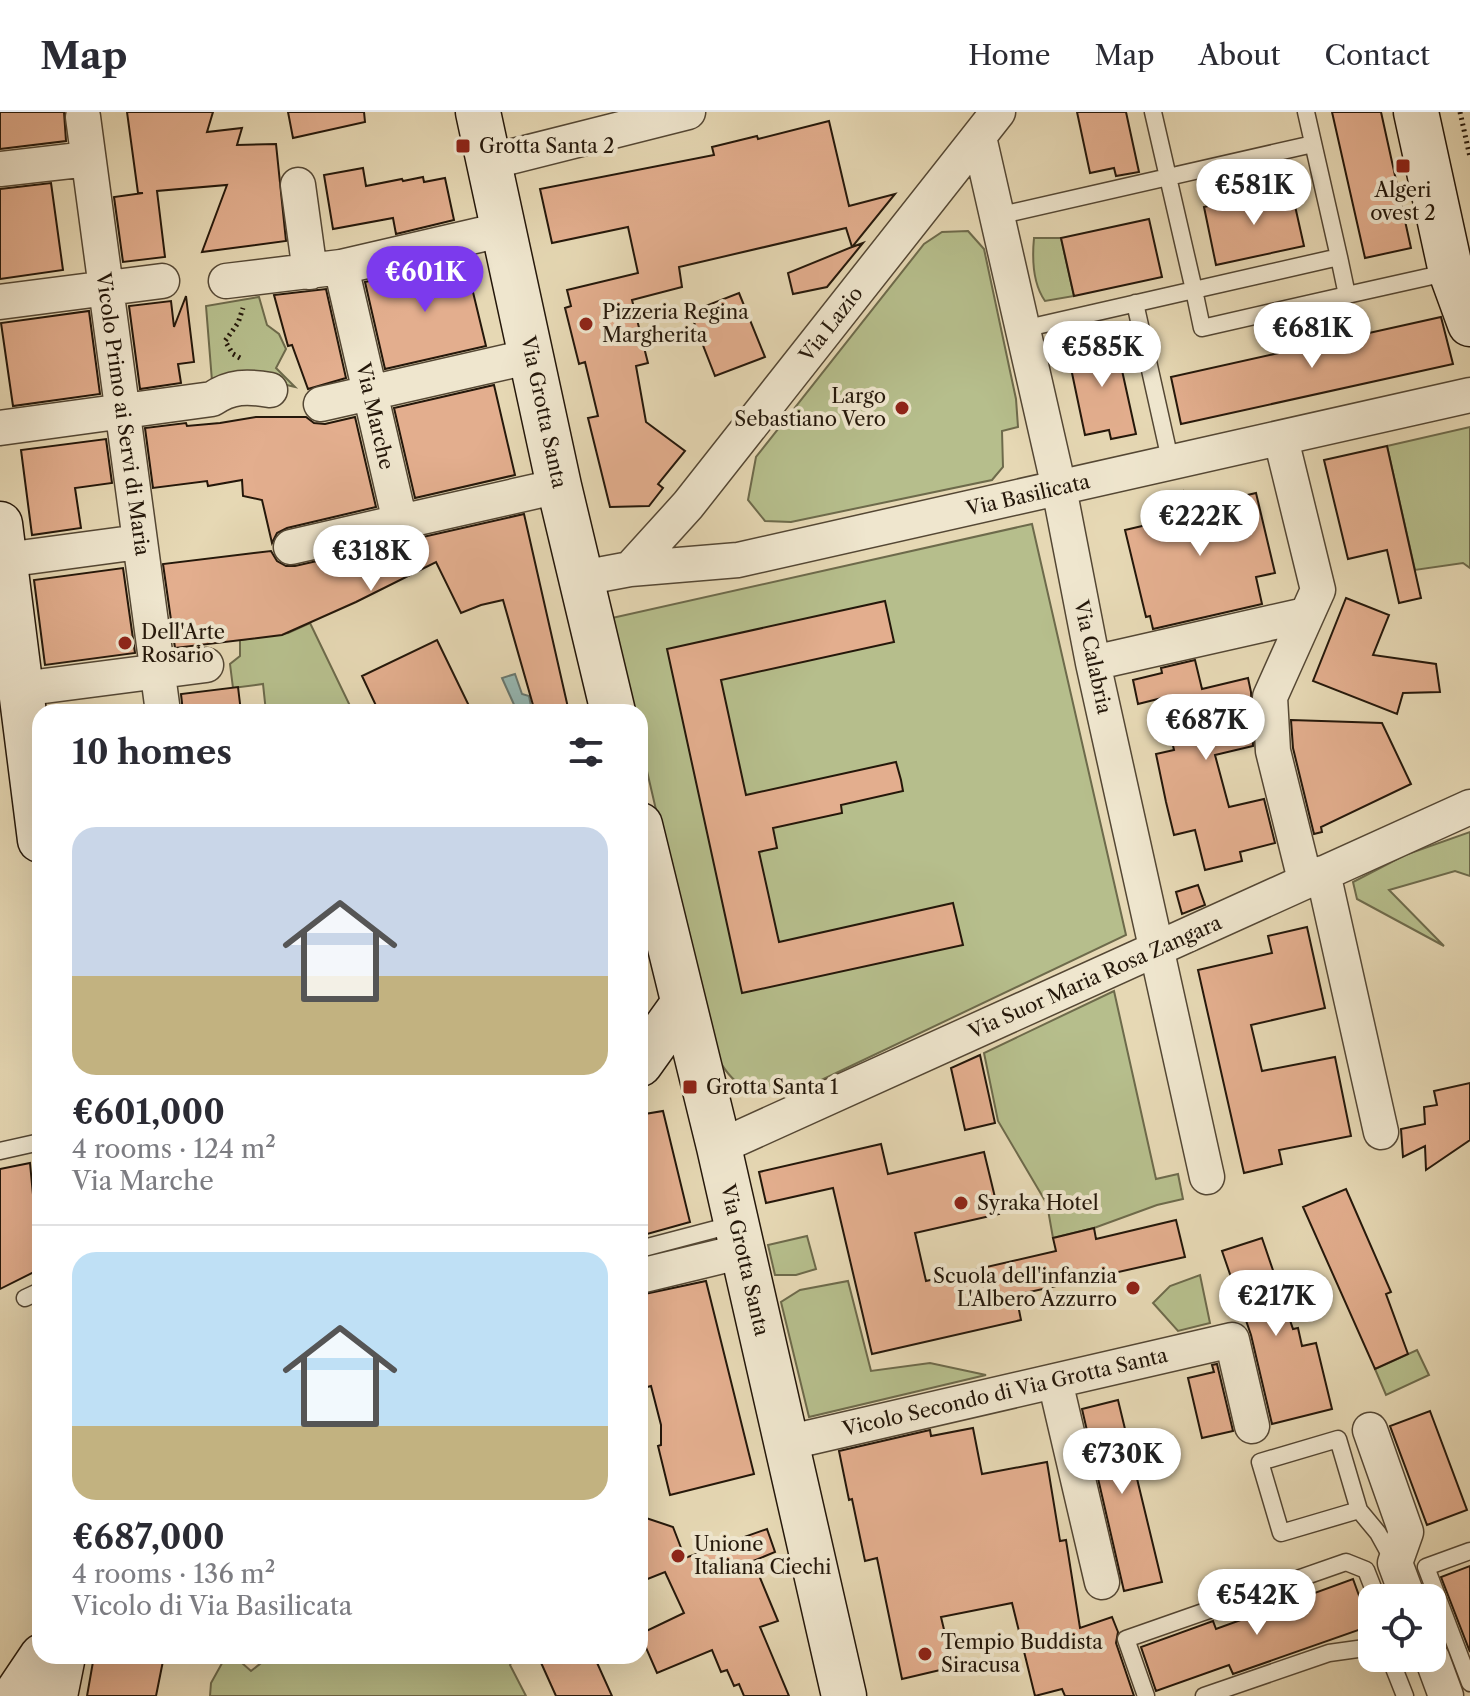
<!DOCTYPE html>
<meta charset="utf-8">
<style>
:root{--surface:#fff;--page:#f7f7f7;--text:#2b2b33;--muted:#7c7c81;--line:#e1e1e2;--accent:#7c3aed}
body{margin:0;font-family:"Libre Caslon Text",serif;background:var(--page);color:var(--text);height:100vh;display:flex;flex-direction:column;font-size:30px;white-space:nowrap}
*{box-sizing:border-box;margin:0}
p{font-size:26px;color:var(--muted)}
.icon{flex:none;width:44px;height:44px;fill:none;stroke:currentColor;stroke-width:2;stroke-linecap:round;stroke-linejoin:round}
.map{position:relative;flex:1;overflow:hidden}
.drawer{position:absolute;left:32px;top:592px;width:616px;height:960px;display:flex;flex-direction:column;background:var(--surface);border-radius:24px;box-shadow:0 8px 32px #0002}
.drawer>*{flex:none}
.controls{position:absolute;left:1358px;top:1472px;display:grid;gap:16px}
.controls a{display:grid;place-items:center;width:88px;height:88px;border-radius:16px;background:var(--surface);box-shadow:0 8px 32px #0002;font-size:40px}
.price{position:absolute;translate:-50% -68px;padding:0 18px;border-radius:28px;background:#fff;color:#222;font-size:26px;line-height:52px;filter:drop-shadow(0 2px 4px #0008)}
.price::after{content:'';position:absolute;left:50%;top:48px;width:24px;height:18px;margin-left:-12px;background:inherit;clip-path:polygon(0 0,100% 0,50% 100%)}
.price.selected{background:var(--accent);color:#fff}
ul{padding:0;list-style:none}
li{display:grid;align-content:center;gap:16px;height:424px;padding:0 40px}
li+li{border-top:2px solid var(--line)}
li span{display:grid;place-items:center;height:248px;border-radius:24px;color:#555}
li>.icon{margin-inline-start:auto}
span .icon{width:144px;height:144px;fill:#fffc;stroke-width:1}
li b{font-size:34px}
h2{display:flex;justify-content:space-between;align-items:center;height:96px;padding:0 40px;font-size:34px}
header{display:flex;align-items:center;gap:48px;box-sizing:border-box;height:112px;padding:0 40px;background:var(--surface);border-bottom:2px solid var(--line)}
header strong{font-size:38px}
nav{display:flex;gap:44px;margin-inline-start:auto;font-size:28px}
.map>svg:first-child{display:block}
.green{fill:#b6be8c;stroke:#6d6a4b;stroke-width:2}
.water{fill:#97b9b4;stroke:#697870;stroke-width:2}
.building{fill:#e3ae8e;stroke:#24170a;stroke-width:2}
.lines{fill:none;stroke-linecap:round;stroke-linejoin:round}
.lane-casing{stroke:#544734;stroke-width:19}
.street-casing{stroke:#544734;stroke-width:37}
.secondary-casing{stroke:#24170a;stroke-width:47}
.path{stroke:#24170a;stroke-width:5;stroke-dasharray:2 4;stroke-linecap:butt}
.lane{stroke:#efe6ce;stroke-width:16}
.street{stroke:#efe6ce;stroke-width:34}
.secondary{stroke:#efe6ce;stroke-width:44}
.poi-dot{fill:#8f2418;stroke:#efe6ce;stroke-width:3}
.labels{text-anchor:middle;stroke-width:8;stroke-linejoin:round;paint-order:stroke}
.poi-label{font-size:20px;fill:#24170a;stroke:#efe6ce;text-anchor:start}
.street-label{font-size:20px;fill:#24170a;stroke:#efe6ce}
</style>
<header>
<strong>Map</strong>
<nav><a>Home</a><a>Map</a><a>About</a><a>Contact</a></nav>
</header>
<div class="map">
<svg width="1470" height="1584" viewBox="0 0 1470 1584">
<rect width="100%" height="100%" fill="#e6d8b4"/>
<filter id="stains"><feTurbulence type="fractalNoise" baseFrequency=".0025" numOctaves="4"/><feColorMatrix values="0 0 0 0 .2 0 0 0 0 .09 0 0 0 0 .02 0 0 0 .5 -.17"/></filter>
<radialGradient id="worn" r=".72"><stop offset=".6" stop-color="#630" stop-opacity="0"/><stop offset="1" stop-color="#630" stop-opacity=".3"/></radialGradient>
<path class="green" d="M968,119L984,137L1016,287L1018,315L1002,319L1003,355L992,368L791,410L765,409L748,388L756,345L924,132L942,120Z
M1034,126H1061L1074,184L1045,189C1033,172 1032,147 1034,126Z
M259,185L267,213L279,222L286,237L276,256L295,275L270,269H212L206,194Z
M1470,315V456L1463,451L1415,458L1387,334Z
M1032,412L1126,823L792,982C747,986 728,972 710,930L640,629V600H633L612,506Z
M310,511L353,600H266L263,572L233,576L230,552L240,544V528L288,521Z
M1470,720V764L1455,759L1389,778L1444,834L1357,787L1353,770L1405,743Z
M1114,879L1156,1067L1178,1062L1183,1087L1157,1093L1094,1116L1053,1126L1047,1092L998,1009L984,941Z
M807,1124L816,1157L796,1163H775L768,1133Z
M1200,1163L1210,1211L1178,1219L1153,1191L1170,1174Z
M848,1169L871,1259L930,1251L986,1263L809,1305L781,1190L800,1178Z
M1417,1238L1429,1263L1386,1283L1375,1257Z
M226,1544H234L251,1559L270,1544H515L510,1553L526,1584H210L211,1571Z"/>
<path class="water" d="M515,562L522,582L529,584L531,594L516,597L502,566Z"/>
<path class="building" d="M0,0H64L66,29L0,37Z
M127,0H213L207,20L242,16L237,33L276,32L286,129L202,140L227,73L157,79L165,145L123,150L114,85L143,81H138Z
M288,0H364L365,10L293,26Z
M1077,0H1126L1139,60L1116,64L1114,56L1090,61Z
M1332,0H1381L1411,136L1365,146Z
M829,9L849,94L895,82L852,135L863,131L827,175L793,182L788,161L852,135L846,116L679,155L682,175L632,188L648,251L636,254L646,310L685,339L658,372L663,376L649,394L610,395L588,306L598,304L585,250L579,252L565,196L571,194L567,178L638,161L628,115L552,131L540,77L714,43L712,35L757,24L758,27Z
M363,56L366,74L402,67L403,69L423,65L424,70L445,66L454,108L396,122L393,106L333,117L324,63Z
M51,71L63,158L0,167V77Z
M1291,76L1304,134L1216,153L1204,95Z
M1149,107L1162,165L1074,184L1061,126Z
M465,147L486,234L385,257L365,170Z
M326,177L346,266L308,277L292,233L288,234L274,183Z
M739,181L765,245L715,264L690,200Z
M186,184L194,250L178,252L181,271L140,277L129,194L171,189L174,215Z
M89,199L100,282L13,294L1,211Z
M1441,205L1453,252L1181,312L1171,265Z
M1114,222L1136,322L1111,327L1109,318L1085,323L1068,242L1092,237L1089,228Z
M494,273L515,363L415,386L394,296Z
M256,305H306L314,311L325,312L355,305L376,395L287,416L277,421L272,431L262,388L243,384L242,368L208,374L207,369L153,376L145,316L186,311L187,314L220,311Z
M106,327L112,371L75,376L81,416L32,423L21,338Z
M1387,334L1421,486L1399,491L1387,438L1348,447L1324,348Z
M1183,379L1187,397L1256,381L1275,461L1256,465L1262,492L1153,517L1150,504L1146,505L1125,418L1155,411L1149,386Z
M524,402L569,600H535L503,488L481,493L461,501L436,450L356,490L282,523L175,536L163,452L271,439L277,449L286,454H295Z
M123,456L135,541L45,553L34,468Z
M1346,486L1389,503L1373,543L1436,552L1440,580L1403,581L1397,602L1313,569Z
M885,489L894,530L721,568L746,683L896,650L901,668L903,679L841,693L842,701L773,716L777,736L759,740L779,830L953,791L963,833L742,881L667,537Z
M437,528L472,600H379L362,564Z
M1195,548L1202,577L1248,566L1251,580L1253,634L1215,643L1229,695L1264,687L1275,731L1240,740L1242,749L1205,758L1195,718L1174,723L1166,690L1156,642L1174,638L1162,586L1138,592L1133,568L1162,561L1161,556Z
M238,575L241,600H183L181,582Z
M1291,608L1382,611L1411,672L1321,715L1322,720L1314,722L1293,636Z
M1198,773L1205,793L1182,802L1176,780Z
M1307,815L1325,896L1251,913L1262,959L1335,945L1351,1024L1279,1038L1282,1052L1244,1061L1198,858L1272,841L1268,824Z
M980,943L995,1011L965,1018L951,956Z
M1470,971V1028L1426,1058L1425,1034L1403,1045L1401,1017L1425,1012L1424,995L1437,993L1434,979Z
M663,999L690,1110L640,1124V1008L645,1002Z
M881,1032L888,1062L984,1040L999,1102L915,1121L926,1169L1056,1139L1053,1126L1094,1116L1096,1127L1176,1108L1185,1145L1016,1183L1021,1208L872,1242L833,1076L766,1091L759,1060Z
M30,1051L40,1157L0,1177V1057Z
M1346,1077L1391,1180L1386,1182L1408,1242L1375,1257L1303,1095Z
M1262,1126L1293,1217L1298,1216L1302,1234L1316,1231L1332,1297L1272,1312L1251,1223L1222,1139Z
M706,1169L754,1362L670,1383L658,1334L661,1333V1313L651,1274L640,1277V1183Z
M1217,1252L1233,1319L1202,1326L1188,1266L1214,1260L1212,1253Z
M1118,1288L1162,1470L1124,1479L1082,1297Z
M1430,1299L1467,1398L1427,1413L1390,1314Z
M973,1316L982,1362L1047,1350L1060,1429L1066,1428L1080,1516L1112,1505L1118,1520L1116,1531L1134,1584H1065L1062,1577L1035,1584L1012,1491L941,1505L953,1555L902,1567L877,1446L865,1449L852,1387L849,1388L839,1339L930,1318L931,1324Z
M640,1404L673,1415L685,1446L767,1417L775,1440L753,1449L778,1509L760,1515L789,1584H744L739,1572L734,1574L727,1558L721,1560L712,1538L657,1561L640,1522L684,1501L665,1460L640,1470Z
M1470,1454V1540L1441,1465Z
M1353,1467L1370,1514L1233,1562L1229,1553L1156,1579L1141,1535L1213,1509L1216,1517Z
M94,1544H164L156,1584H87Z
M538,1544H594L612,1584H556Z"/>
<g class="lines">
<defs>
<path id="lane" d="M1153,0L1194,178L1339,145L1347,183L1450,160
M1306,0L1339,145
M997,104L1313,32
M1135,191L1171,352
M1023,217L1194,178L1202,216L1347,183
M0,1039L40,1030
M640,1137L735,1112
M25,1186L40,1179
M1338,1327L1359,1398L1281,1421L1260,1350Z
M1359,1398L1378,1421L1394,1450
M1470,1439L1426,1455L1470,1571
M1390,1546L1405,1584
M1146,1584L1126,1527L1346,1450L1366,1458L1377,1486
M1204,1584L1329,1541L1372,1535"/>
<path id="street" d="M83,5L163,600
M979,25L1059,376L1093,551L1207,1065
M490,50L688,0
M0,57L88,47
M298,73L310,160
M505,117L341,155L400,410L559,374
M226,169L341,155
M0,190L162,169
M321,292L532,244
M0,316L212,287C231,274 247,274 270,278
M1281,327L1318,478L1270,585L1273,639L1305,768
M291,435L400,410
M5,448L139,430
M630,457L688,393L998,0
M582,466L630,457L738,448L1470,283
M1093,551L1305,503
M21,577L206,553
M1323,761L1381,1020
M719,1035L1470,695
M640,1164L743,1139
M1055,1269L1102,1470
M1370,1318L1406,1420L1395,1451L1408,1486
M786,1331L1232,1228L1252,1314
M1432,1546L1446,1584"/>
<path id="secondary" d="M478,0L559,374L613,600
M1416,0L1451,160L1470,212
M0,412L40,728
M640,713L719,1035L844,1584
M640,952L683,892
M15,1584L42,1544
M55,1584L63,1544"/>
</defs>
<use href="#lane" class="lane-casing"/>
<use href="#street" class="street-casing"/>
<use href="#secondary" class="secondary-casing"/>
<path class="path" d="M1460,0L1470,45
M240,246L233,242L225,229L238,211L243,196"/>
<use href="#lane" class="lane"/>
<use href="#street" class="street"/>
<use href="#secondary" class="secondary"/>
</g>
<g class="poi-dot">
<rect x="455" y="26" width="16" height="16" rx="4"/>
<rect x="1395" y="46" width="16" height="16" rx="4"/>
<circle cx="586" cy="212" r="8"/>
<circle cx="902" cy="296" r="8"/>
<circle cx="125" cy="531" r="8"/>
<rect x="682" y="967" width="16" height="16" rx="4"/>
<circle cx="961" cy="1091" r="8"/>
<circle cx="1133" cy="1176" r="8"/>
<circle cx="678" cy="1444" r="8"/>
<circle cx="925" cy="1542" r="8"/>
</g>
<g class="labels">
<g class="poi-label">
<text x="479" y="41">Grotta Santa 2</text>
<text x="1403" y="85" text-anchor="middle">Algeri<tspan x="1403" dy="23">ovest 2</tspan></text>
<text x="602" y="207">Pizzeria Regina<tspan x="602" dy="23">Margherita</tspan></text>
<text x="886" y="291" text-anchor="end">Largo<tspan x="886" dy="23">Sebastiano Vero</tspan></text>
<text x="141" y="527">Dell'Arte<tspan x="141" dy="23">Rosario</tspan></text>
<text x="706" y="982">Grotta Santa 1</text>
<text x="977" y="1098">Syraka Hotel</text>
<text x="1117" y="1171" text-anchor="end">Scuola dell'infanzia<tspan x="1117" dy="23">L'Albero Azzurro</tspan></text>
<text x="694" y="1439">Unione<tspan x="694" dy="23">Italiana Ciechi</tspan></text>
<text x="941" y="1537">Tempio Buddista<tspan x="941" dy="23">Siracusa</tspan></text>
</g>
<g class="street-label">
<text transform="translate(831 212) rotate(-52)" y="7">Via Lazio</text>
<text transform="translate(544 300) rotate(78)" y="7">Via Grotta Santa</text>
<text transform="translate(123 302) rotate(82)" y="7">Vicolo Primo ai Servi di Maria</text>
<text transform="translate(375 304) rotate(77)" y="7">Via Marche</text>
<text transform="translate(1028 383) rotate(-13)" y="7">Via Basilicata</text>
<text transform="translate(1093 545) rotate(78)" y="7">Via Calabria</text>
<text transform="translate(1095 865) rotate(-24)" y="7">Via Suor Maria Rosa Zangara</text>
<text transform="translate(745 1148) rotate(77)" y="7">Via Grotta Santa</text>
<text transform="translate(1005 1280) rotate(-13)" y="7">Vicolo Secondo di Via Grotta Santa</text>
</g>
</g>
<rect width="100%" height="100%" filter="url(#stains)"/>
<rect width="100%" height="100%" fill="url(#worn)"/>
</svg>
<div class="controls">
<a><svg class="icon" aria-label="locate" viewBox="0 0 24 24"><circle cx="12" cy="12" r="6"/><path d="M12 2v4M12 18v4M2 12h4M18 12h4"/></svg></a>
</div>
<b class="price" style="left:1254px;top:115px">€581K</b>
<b class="price selected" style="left:425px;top:202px">€601K</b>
<b class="price" style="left:1312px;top:258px">€681K</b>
<b class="price" style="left:1102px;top:277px">€585K</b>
<b class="price" style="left:1200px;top:446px">€222K</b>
<b class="price" style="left:371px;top:481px">€318K</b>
<b class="price" style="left:1206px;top:650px">€687K</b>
<b class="price" style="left:1276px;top:1226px">€217K</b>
<b class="price" style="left:1122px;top:1384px">€730K</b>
<b class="price" style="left:1257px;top:1525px">€542K</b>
<section class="drawer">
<h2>10 homes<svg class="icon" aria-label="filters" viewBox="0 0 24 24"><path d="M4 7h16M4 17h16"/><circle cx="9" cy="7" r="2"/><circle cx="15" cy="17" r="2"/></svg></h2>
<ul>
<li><span style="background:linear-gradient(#c9d6e8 60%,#c2b280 0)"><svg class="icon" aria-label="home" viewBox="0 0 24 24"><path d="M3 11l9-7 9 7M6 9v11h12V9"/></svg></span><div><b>€601,000</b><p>4 rooms · 124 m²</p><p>Via Marche</p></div></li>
<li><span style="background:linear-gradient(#bfe0f5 70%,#c2b280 0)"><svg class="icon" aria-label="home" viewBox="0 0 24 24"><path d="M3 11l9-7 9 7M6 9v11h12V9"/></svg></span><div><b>€687,000</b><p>4 rooms · 136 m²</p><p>Vicolo di Via Basilicata</p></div></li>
</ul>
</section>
</div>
